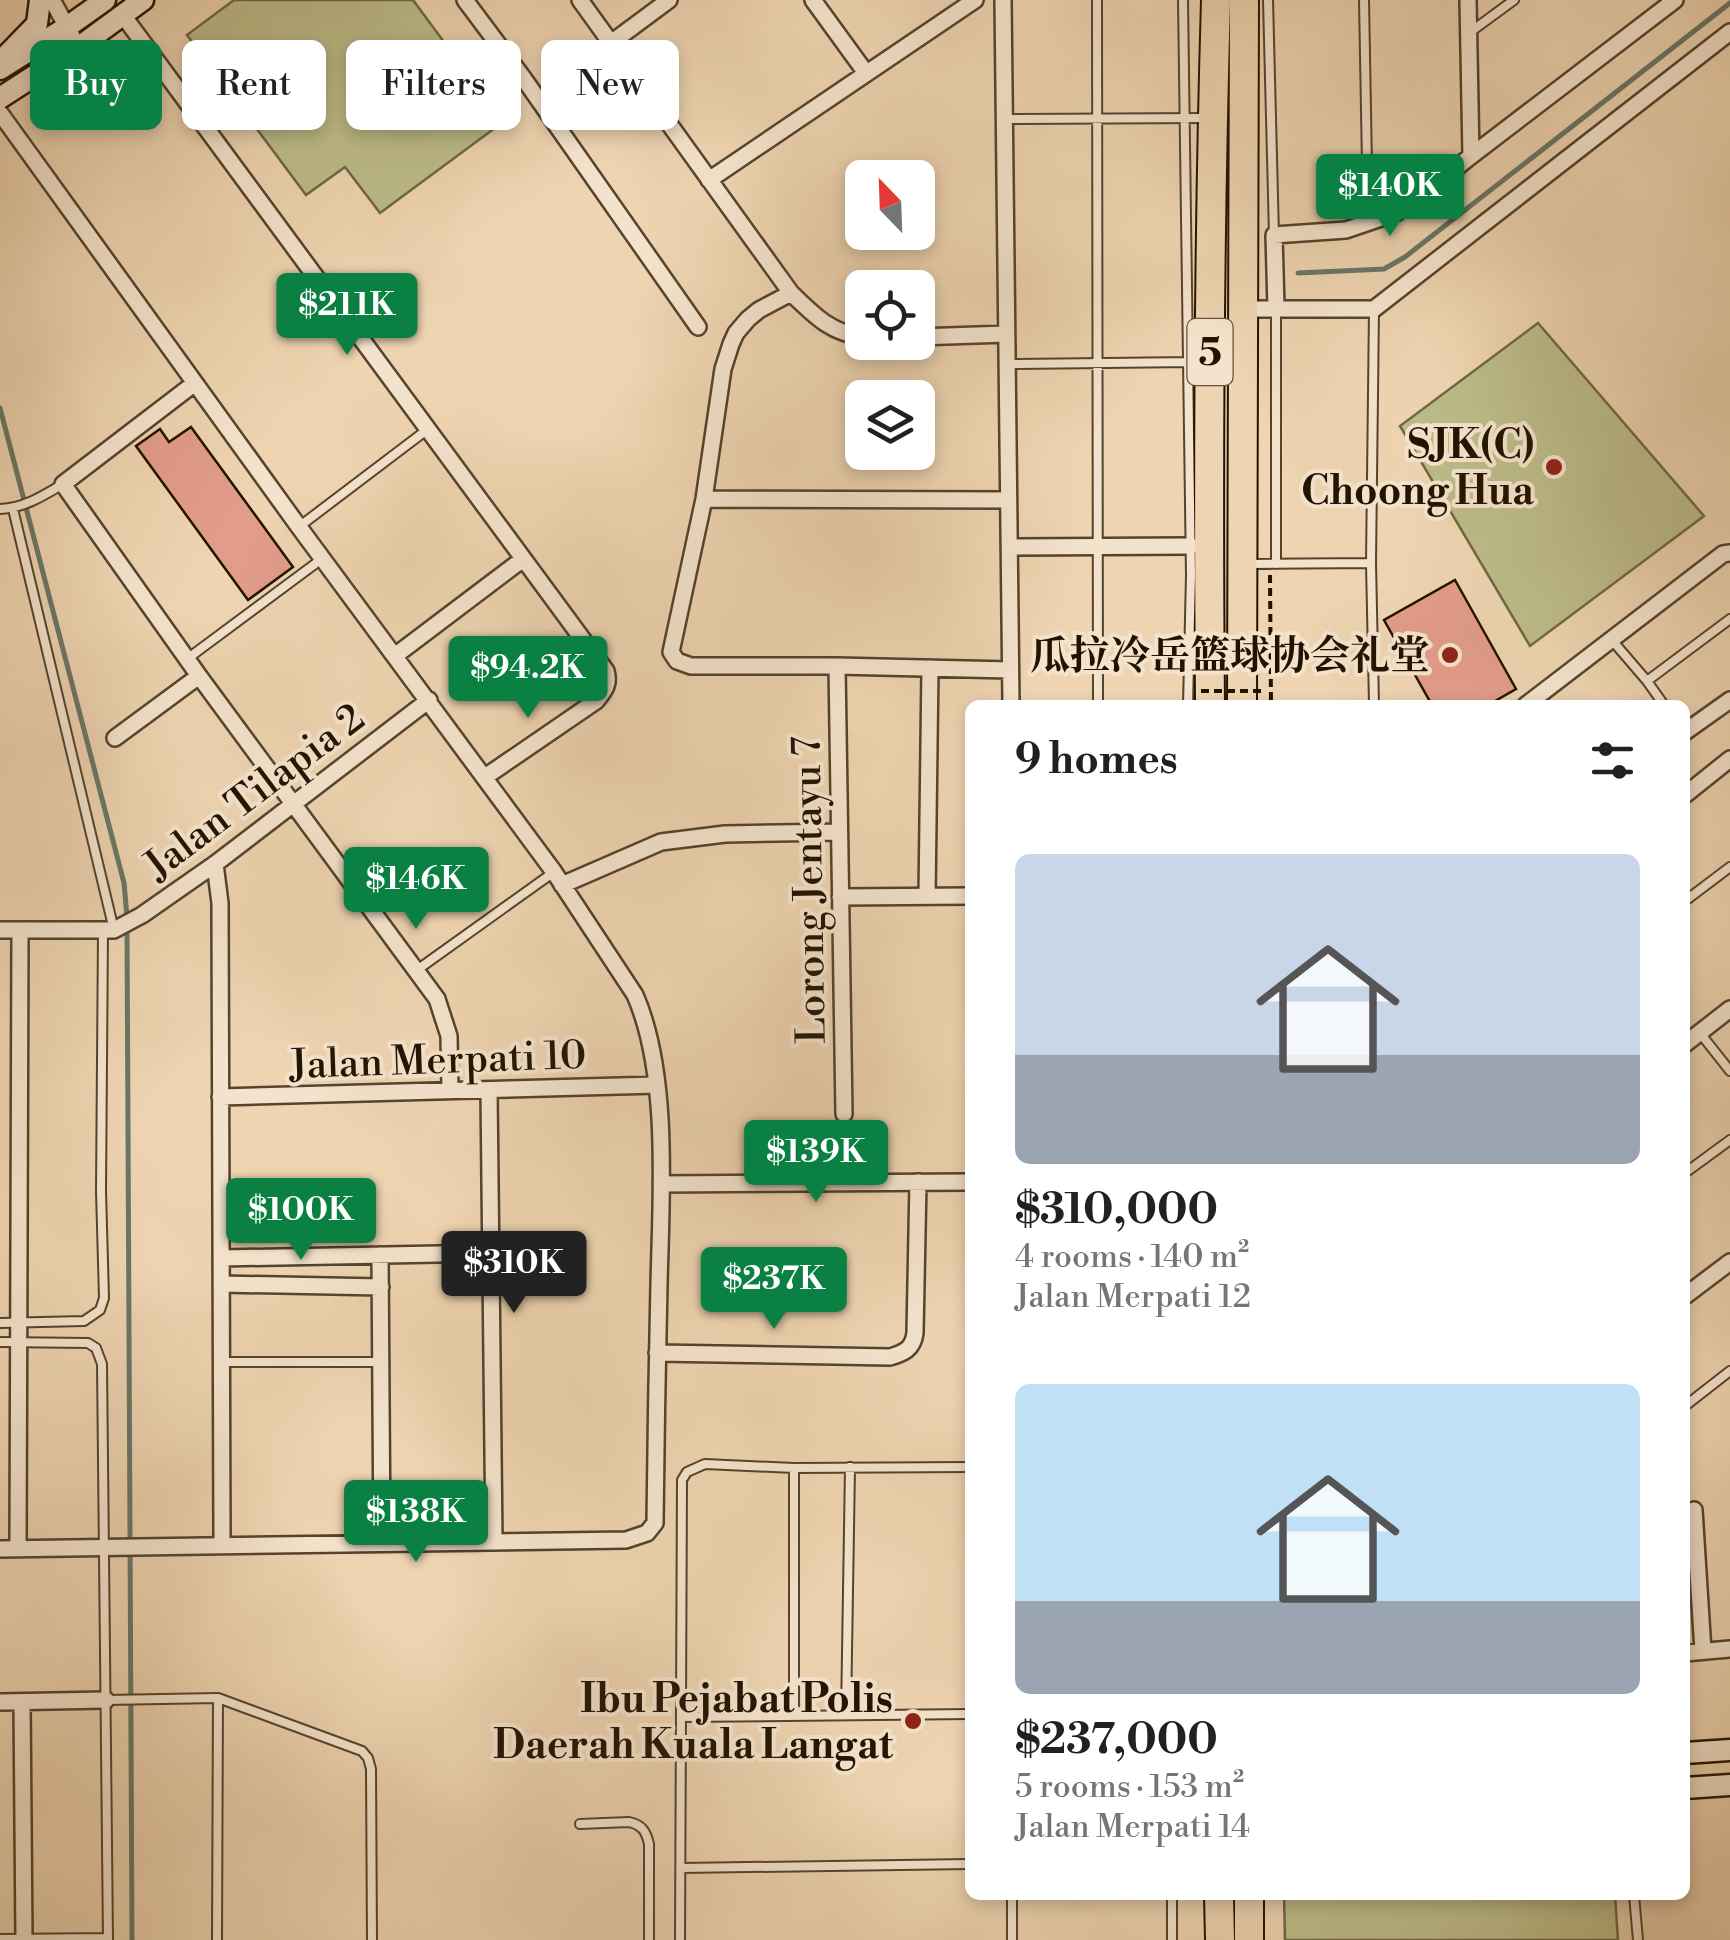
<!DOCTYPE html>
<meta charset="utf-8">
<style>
:root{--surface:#fff;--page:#f6f6f6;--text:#202124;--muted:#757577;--accent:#0b8043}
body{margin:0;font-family:"Libre Bodoni","Noto Serif SC",serif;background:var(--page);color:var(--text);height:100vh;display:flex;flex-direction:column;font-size:38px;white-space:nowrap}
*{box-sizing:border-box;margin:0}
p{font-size:32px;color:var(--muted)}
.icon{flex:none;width:55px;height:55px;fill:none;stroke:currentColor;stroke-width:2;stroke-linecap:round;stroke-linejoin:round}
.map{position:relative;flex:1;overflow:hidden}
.side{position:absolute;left:965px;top:700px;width:725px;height:1200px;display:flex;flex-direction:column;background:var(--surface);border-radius:15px;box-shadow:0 5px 15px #0003}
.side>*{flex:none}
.banner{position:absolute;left:30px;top:40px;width:785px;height:90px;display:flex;gap:20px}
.needle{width:65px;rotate:337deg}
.fabs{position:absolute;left:845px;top:160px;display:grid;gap:20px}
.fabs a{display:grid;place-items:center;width:90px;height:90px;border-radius:15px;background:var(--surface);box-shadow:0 5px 15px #0003;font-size:50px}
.price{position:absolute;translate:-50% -85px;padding:0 22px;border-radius:10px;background:var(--accent);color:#fff;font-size:32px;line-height:65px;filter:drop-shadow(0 2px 5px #0008)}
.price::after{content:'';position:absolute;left:50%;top:60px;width:30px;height:22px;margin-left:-15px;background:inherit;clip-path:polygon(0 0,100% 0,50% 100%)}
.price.selected{background:#222;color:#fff}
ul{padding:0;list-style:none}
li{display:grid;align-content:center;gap:20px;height:530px;padding:0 50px}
li span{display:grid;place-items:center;height:310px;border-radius:15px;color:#555}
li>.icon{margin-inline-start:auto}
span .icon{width:180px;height:180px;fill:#fffc;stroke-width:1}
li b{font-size:42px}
h2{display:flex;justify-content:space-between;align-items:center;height:120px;padding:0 50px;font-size:42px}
.chip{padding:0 35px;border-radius:15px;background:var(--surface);box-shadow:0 5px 15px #0003;font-size:35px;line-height:90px}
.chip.selected{background:var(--accent);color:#fff}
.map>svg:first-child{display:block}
.green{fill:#bcbc89;stroke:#6f6845;stroke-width:2.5}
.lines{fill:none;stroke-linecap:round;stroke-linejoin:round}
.stream{stroke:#697667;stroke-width:5}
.building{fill:#e19c8a;stroke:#221301;stroke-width:2.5}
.lane-casing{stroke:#55432d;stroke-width:12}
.street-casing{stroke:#55432d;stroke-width:20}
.secondary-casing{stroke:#221301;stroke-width:25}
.highway-casing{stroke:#221301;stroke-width:32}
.path{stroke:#221301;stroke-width:4;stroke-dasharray:8 5;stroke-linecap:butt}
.lane{stroke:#f4e3cc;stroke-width:8}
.street{stroke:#f4e3cc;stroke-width:15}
.secondary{stroke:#f4e3cc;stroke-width:20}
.highway{stroke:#eed4b1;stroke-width:28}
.path-bridge{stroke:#221301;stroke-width:4;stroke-dasharray:8 5;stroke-linecap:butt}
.poi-dot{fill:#8f2418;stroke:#f4e3cc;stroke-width:4}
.labels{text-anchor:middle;stroke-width:8;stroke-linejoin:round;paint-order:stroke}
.shield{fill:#f4e3cc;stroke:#61513e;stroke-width:2.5}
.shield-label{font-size:38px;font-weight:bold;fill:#221301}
.poi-label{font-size:40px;font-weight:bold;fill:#221301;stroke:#f4e3cc;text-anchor:end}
.street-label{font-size:40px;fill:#221301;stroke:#f4e3cc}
</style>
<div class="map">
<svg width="1730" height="1940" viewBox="0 0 1730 1940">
<rect width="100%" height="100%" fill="#eed4b1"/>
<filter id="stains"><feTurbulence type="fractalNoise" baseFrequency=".002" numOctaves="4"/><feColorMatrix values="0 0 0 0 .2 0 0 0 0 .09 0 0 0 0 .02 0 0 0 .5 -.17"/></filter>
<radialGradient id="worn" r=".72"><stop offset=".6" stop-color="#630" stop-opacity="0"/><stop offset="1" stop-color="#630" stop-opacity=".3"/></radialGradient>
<path class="green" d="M234,0H413L503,122L380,213L345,167L306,195L187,35Z
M1538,323L1704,516L1530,646L1400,426Z
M1284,1895H1615L1618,1940H1285Z"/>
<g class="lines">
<path class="stream" d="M1298,273L1384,269L1405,257L1730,3
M0,408L124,883L127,917
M127,928L132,1940"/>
</g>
<path class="building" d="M191,427L293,567L248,600L136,446L160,429L169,442Z
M1455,580L1516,689L1488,705H1432L1384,620Z"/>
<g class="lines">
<defs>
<path id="lane" d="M1097,0L1098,705
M1183,0L1191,575L1188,705
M1268,0L1274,235
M1364,0L1368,220
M1469,33L1514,0
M1006,119L1206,118
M1276,308V564
M1007,364L1192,362
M0,509C24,508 43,496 63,484
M13,509L114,930
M300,526L428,429
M1251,564L1371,563
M1611,639L1647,681
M187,659L323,558
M1374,705L1371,563L1374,309
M1664,705L1647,681L1730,619
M1685,901L1730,867
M417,970L554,872
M1700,1033L1730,1071
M1685,1173L1730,1140
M0,1323L84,1321L100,1310L104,1298L101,1191L103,931
M0,1342L88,1343L96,1348L102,1364L108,1940
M221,1362H381
M1685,1406L1730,1371
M106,1700L218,1698L362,1751L368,1758L371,1769L372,1940
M846,1715L850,1467
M794,1716V1468
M681,1717L970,1714
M580,1824L629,1822C642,1825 646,1831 649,1844V1940
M681,1868L970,1864
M1012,1895V1940
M1172,1895V1940
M1634,1895L1638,1940
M0,1939L108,1938
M217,1940L218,1698
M680,1940L682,1480L687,1472L705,1464L794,1468L970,1467"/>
<path id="street" d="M52,0L72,36
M465,0L524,79L698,327
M580,0L791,293C813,314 831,334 862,336
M813,0L866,73
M1003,0L1011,705
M1468,0L1471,156
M122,14L606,671C610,685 604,691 596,701L485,777
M611,43L669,0
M0,113L299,527L554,872L635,995C670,1075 661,1197 659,1284C657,1364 656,1443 655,1523L647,1533L626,1540L0,1549
M709,180L975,0
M791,293L759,310L748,319L736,333L731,344L723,369L704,499L671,652L677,661L691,666H837L1010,670
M1276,308L1274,235L1346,230L1396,213L1429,190L1471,156L1675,0
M1243,309H1374L1730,32
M918,337L1006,334
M195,383L63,484L199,676L437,999L449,1036L450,1091
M704,499L1008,500
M1009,547L1191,546
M396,655L523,559
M837,666L844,1114
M1526,705L1723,554L1730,553
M1685,732L1730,700
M115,738L199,676
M1685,795L1730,759
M215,864L220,903L222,1545
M562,885L661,842L725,834L839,832
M927,896L930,668
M840,897L970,896
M0,930H114L142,915L215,864L429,700
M1685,1044L1730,1009
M489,1090L494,1542
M220,1097L657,1085
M661,1184L970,1182
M380,1255L382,1543
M221,1258L491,1253
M221,1284L381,1287
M1685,1296L1730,1262
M657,1353L890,1357C904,1353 913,1349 915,1333L918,1182
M1694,1510L1703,1651
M18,1548L20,930
M1685,1653L1730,1649
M0,1702L106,1700
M22,1702L24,1940"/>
<path id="secondary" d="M5,57L37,24L40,0
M0,69L67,27L105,0
M0,98L79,47L143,0
M1685,1753L1730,1750
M1685,1788L1730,1785"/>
<path id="highway" d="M1210,705C1208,470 1209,235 1216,0
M1242,705L1244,0
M1219,1895L1220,1940
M1249,1895V1940"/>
</defs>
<use href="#lane" class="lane-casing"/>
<use href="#street" class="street-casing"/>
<use href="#secondary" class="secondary-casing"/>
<use href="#highway" class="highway-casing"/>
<path class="path" d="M1270,575L1271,705"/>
<use href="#lane" class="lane"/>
<use href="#street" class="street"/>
<use href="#secondary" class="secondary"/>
<use href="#highway" class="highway"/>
<path class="path-bridge" d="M1201,691H1262"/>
</g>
<g class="poi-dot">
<circle cx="1554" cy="467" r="10"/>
<circle cx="1450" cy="655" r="10"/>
<circle cx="913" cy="1721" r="10"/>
</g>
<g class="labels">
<rect class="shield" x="1187.5" y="319" width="45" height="66" rx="8"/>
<g class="shield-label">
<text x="1210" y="365">5</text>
</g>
<g class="poi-label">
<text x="1534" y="458">SJK(C)<tspan x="1534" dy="46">Choong Hua</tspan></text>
<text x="1430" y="669">瓜拉冷岳篮球协会礼堂</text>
<text x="893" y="1712">Ibu Pejabat Polis<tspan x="893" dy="46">Daerah Kuala Langat</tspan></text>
</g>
<g class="street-label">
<text transform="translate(254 791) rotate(-37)" y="14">Jalan Tilapia 2</text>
<text transform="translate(808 890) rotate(-91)" y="14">Lorong Jentayu 7</text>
<text transform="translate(438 1059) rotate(-2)" y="14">Jalan Merpati 10</text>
</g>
</g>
<rect width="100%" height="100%" filter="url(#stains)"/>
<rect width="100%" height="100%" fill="url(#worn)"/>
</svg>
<div class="fabs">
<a><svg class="needle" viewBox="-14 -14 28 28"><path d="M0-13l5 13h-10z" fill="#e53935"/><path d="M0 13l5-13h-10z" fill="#757577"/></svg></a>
<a><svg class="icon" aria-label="locate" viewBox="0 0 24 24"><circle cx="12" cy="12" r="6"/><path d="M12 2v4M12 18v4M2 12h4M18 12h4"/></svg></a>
<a><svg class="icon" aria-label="layers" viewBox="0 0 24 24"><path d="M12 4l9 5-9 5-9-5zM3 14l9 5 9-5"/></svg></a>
</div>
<b class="price" style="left:1390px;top:239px">$140K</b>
<b class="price" style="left:347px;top:358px">$211K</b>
<b class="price" style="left:528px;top:721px">$94.2K</b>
<b class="price" style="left:416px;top:932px">$146K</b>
<b class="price" style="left:816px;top:1205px">$139K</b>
<b class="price" style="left:301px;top:1263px">$100K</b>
<b class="price selected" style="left:514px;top:1316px">$310K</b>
<b class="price" style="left:774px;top:1332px">$237K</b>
<b class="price" style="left:416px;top:1565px">$138K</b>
<div class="banner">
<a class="chip selected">Buy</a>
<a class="chip">Rent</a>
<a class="chip">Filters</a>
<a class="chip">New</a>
</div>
<section class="side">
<h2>9 homes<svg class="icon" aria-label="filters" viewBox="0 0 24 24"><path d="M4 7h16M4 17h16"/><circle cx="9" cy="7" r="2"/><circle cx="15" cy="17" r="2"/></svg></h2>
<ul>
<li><span style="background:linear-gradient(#c9d6e8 65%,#9aa5b1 0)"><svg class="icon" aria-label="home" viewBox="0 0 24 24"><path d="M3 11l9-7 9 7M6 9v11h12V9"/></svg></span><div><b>$310,000</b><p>4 rooms · 140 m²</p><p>Jalan Merpati 12</p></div></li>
<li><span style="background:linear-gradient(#bfe0f5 70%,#9aa5b1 0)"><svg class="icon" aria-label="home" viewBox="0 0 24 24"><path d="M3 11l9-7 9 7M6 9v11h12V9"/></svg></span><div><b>$237,000</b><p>5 rooms · 153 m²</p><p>Jalan Merpati 14</p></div></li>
</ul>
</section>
</div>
